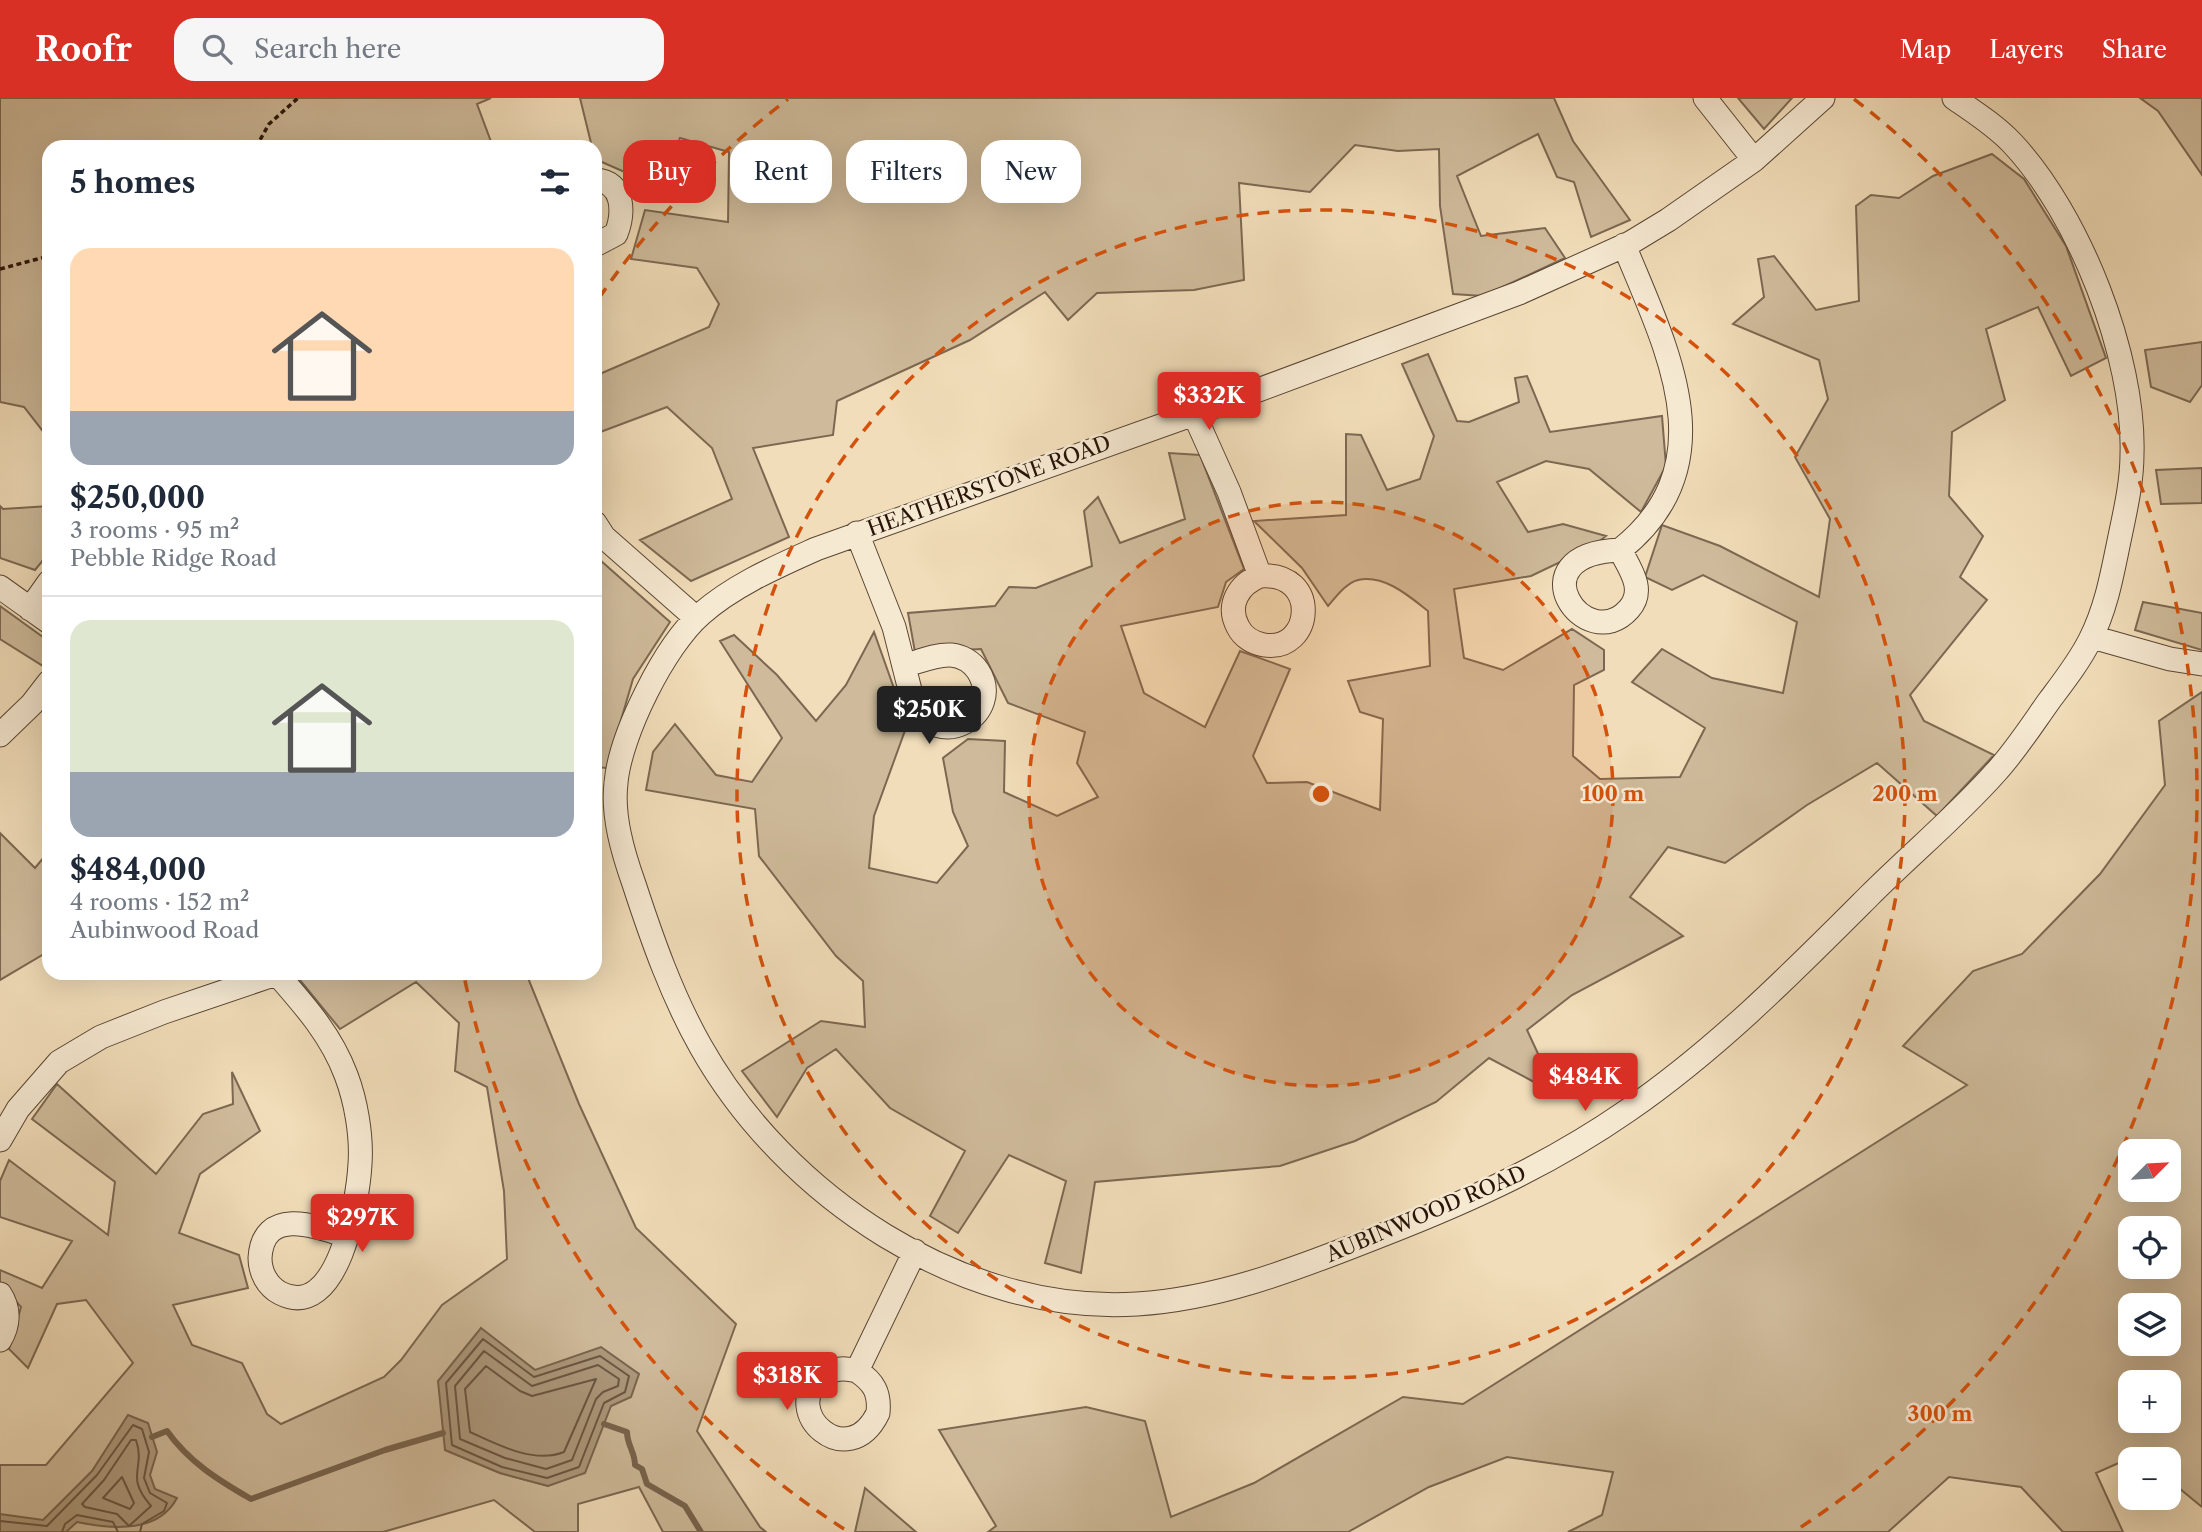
<!DOCTYPE html>
<meta charset="utf-8">
<style>
:root{--surface:#fff;--page:#f6f6f7;--text:#1f2937;--muted:#747a83;--line:#e0e1e3;--accent:#d93025}
body{margin:0;font-family:"Libre Caslon Text",serif;background:var(--page);color:var(--text);height:100vh;display:flex;flex-direction:column;font-size:26px;white-space:nowrap}
*{box-sizing:border-box;margin:0}
p{font-size:23px;color:var(--muted)}
.icon{flex:none;width:38px;height:38px;fill:none;stroke:currentColor;stroke-width:2;stroke-linecap:round;stroke-linejoin:round}
.map{position:relative;flex:1;overflow:hidden}
.panel{position:absolute;left:42px;top:42px;width:560px;height:840px;display:flex;flex-direction:column;background:var(--surface);border-radius:21px;box-shadow:0 7px 28px #0002}
.panel>*{flex:none}
.guide{position:absolute;left:623px;top:42px;width:665px;height:63px;display:flex;gap:14px}
.needle{width:46px;rotate:66deg}
.controls{position:absolute;left:2118px;top:1041px;display:grid;gap:14px}
.controls a{display:grid;place-items:center;width:63px;height:63px;border-radius:14px;background:var(--surface);box-shadow:0 7px 28px #0002;font-size:35px}
.price{position:absolute;translate:-50% -60px;padding:0 16px;border-radius:7px;background:var(--accent);color:#fff;font-size:23px;line-height:46px;filter:drop-shadow(0 2px 4px #0008)}
.price::after{content:'';position:absolute;left:50%;top:42px;width:21px;height:16px;margin-left:-10px;background:inherit;clip-path:polygon(0 0,100% 0,50% 100%)}
.price.selected{background:#222;color:#fff}
ul{padding:0;list-style:none}
li{display:grid;align-content:center;gap:14px;height:371px;padding:0 28px}
li+li{border-top:2px solid var(--line)}
li span{display:grid;place-items:center;height:217px;border-radius:21px;color:#555}
li>.icon{margin-inline-start:auto}
span .icon{width:126px;height:126px;fill:#fffc;stroke-width:1}
li b{font-size:30px}
h2{display:flex;justify-content:space-between;align-items:center;height:84px;padding:0 28px;font-size:30px}
.tag{padding:0 24px;border-radius:21px;background:var(--surface);box-shadow:0 7px 28px #0002;font-size:24px;line-height:63px}
.tag.selected{background:var(--accent);color:#fff}
header{display:flex;align-items:center;gap:42px;box-sizing:border-box;height:98px;padding:0 35px;background:var(--accent);color:#fff}
header strong{font-size:33px}
nav{display:flex;gap:38px;margin-inline-start:auto;font-size:24px}
.search{width:490px;height:63px;background:var(--page);display:flex;align-items:center;gap:18px;box-sizing:border-box;padding:0 24px;border-radius:21px;color:var(--muted);font-size:26px}
.map>svg:first-child{display:block}
.green{fill:#cfbb9b;stroke:#7c6852;stroke-width:2;fill-rule:evenodd}
.water{fill:#ad997d;stroke:#78644e;stroke-width:2}
.lines{fill:none;stroke-linecap:round;stroke-linejoin:round}
.shore{stroke:#6a5642;stroke-width:2}
.stream{stroke:#78644e;stroke-width:6}
.street-casing{stroke:#5a4634;stroke-width:25}
.path{stroke:#281408;stroke-width:3.5;stroke-dasharray:5 3.5;stroke-linecap:butt}
.street{stroke:#f6e9d2;stroke-width:23}
.ring{fill:none;stroke:#d5520c;stroke-width:3.5;stroke-dasharray:12 9}
.labels{text-anchor:middle;stroke-width:5;stroke-linejoin:round;paint-order:stroke}
.street-label{font-size:21px;fill:#281408;stroke:#f6e9d2}
.centre{fill:#d5520c;stroke:#f6e9d2;stroke-width:3.5}
.ring-label{font-size:21px;text-anchor:middle;font-weight:bold;fill:#d5520c;stroke:#f6e9d2;stroke-width:5;stroke-linejoin:round;paint-order:stroke}
</style>
<header>
<strong>Roofr</strong>
<div class="search"><svg class="icon" aria-label="search" viewBox="0 0 24 24"><circle cx="10" cy="10" r="6"/><path d="M15 15l6 6"/></svg>Search here</div>
<nav><a>Map</a><a>Layers</a><a>Share</a></nav>
</header>
<div class="map">
<svg width="2202" height="1434" viewBox="0 0 2202 1434">
<rect width="100%" height="100%" fill="#f1ddb9"/>
<filter id="stains"><feTurbulence type="fractalNoise" baseFrequency=".00286" numOctaves="4"/><feColorMatrix values="0 0 0 0 .2 0 0 0 0 .09 0 0 0 0 .02 0 0 0 .5 -.17"/></filter>
<radialGradient id="worn" r=".72"><stop offset=".6" stop-color="#630" stop-opacity="0"/><stop offset="1" stop-color="#630" stop-opacity=".3"/></radialGradient>
<path class="green" d="M0,0H491L477,6L493,49H49V341L24,309L0,304Z
M580,0H1554L1573,43L1630,122L1591,139L1574,84L1557,79L1538,36L1457,78L1481,138L1545,130L1565,160L1483,198L1453,196L1440,108L1439,51L1398,53L1355,47L1310,94L1239,85L1244,182L1194,192L1097,195L1068,222L1045,194L970,242L837,303L833,337L753,350L789,439L691,483L640,442L732,401L712,350L667,309L595,336V278L709,229L719,206L697,170L631,161L645,112L728,124L729,54L680,40L661,90L595,61V49H592Z
M1738,0H1792L1764,31Z
M2140,0H2202V77L2158,13Z
M1992,56L2024,81L2066,148L2106,260L2071,278L2038,209L1986,231L2005,302L1952,334L1949,398L1983,438L1960,479L1987,502L1910,597L1924,623L1994,657L1937,718L1877,665L1807,707L1725,765L1668,749L1630,799L1683,838L1572,897L1527,932L1547,975L1534,984L1489,960L1436,1004L1355,1043L1280,1068L1095,1084L1081,1175L1045,1165L1066,1083L1009,1057L958,1135L930,1118L965,1053L890,1010L836,951L807,970L777,1019L742,973L821,923L865,929L863,883L836,858L759,758L755,711L646,692L653,654L675,626L716,677L752,684L782,640L720,543L734,537L777,577L816,623L846,587L874,534L907,627L874,718L869,770L937,785L968,748L953,714L943,660L968,641L1005,643L1004,694L1057,718L1098,699L1077,665L1085,634L1008,605L981,551L915,554L908,515L995,508L1009,489L1036,490L1092,468L1084,413L1098,399L1120,445L1185,421L1169,355L1200,357L1244,471L1226,484L1218,509L1121,528L1144,595L1205,629L1240,553L1290,571L1253,658L1267,685L1307,684L1380,712L1383,621L1360,614L1348,583L1430,568L1428,513C1409,498 1384,476 1358,482C1346,485 1336,499 1328,508L1302,470L1254,423L1346,417V336L1361,337L1387,392L1420,381L1434,338L1402,266L1428,256L1457,323L1469,324L1519,304L1515,280L1527,278L1550,334L1662,318L1666,368L1641,414L1589,371L1546,363L1497,384L1528,434L1563,426L1606,438L1592,449L1531,478L1454,491L1464,560L1503,572L1572,531L1604,552V572L1574,587L1573,658L1600,681L1680,679L1705,630L1632,584L1662,551L1712,580L1783,595L1797,524L1703,477L1672,492L1645,479L1662,427L1720,448L1819,499L1830,421L1795,359L1828,301L1819,262L1733,226L1764,199L1758,161L1774,158L1816,212L1859,203L1856,108L1871,97L1899,100L1933,78Z
M2202,244V287L2190,304L2151,289L2145,252Z
M2202,370V405L2161,406L2156,372Z
M0,408L3,411L49,408V455L35,472L0,460Z
M600,462L670,524L633,581L607,670L595,669V464Z
M2143,504L2202,515V552L2135,532Z
M0,508L47,542L43,568L0,541Z
M2202,594V1409L2168,1381V1362L2146,1361L2139,1356L2096,1375L2123,1434H2063L2021,1389L1949,1379L1888,1434H1568L1602,1417L1613,1374L1507,1359L1429,1389L1348,1434H988L996,1428L939,1332L1086,1309L1145,1323L1171,1419L1254,1385L1403,1299L1463,1306L1967,987L1903,948L1973,873L2022,856L2100,776L2165,687L2159,623ZM2130,1054H2168V1092H2130ZM2130,1130H2168V1169H2130ZM2130,1208H2168V1246H2130ZM2130,1284H2168V1323H2130Z
M0,735L35,770L49,753V853L0,882Z
M303,875H526L579,1006L636,1130L736,1226L697,1333L760,1429L766,1434H663L639,1389L578,1406V1434H535L494,1402L383,1434H0V1367H46L133,1265L86,1202L57,1206L28,1270L9,1251L21,1209L0,1185V1172L42,1190L72,1143L0,1119V1083L9,1062L108,1137L115,1084L32,1021L57,986L156,1076L203,1016L233,1006L232,974L260,1033L200,1076L179,1135L239,1157L248,1190L173,1207L192,1247L242,1265L267,1316L281,1326L384,1279L401,1262L442,1207L507,1161L504,1093L487,989L455,973L459,925L416,884L340,931L299,881ZM481,1231L535,1272L548,1388L500,1375L445,1352Z
M865,1390L916,1434H855Z"/>
<path class="water" d="M481,1230L535,1272L601,1249L639,1276L631,1299L611,1308L585,1375L548,1388L500,1375L445,1352L438,1283Z
M128,1317L148,1325L157,1354L150,1377L155,1391L177,1400C159,1434 116,1432 77,1424L66,1434H0V1416L43,1422L92,1373Z"/>
<g class="lines">
<path class="shore" d="M483,1241L534,1279L600,1258L629,1278L625,1294L604,1305L579,1369L547,1380L502,1369L452,1347L446,1285Z
M484,1253L532,1288L598,1267L619,1281L618,1288L603,1294L596,1301L572,1362L546,1371L505,1360L460,1341L455,1288Z
M486,1268L520,1293L532,1298L596,1281L564,1354C534,1366 498,1347 470,1334L465,1291Z
M131,1342H136C146,1372 124,1377 151,1408L129,1428L117,1416L85,1409L82,1406L104,1382Z
M122,1379L134,1405L130,1411L103,1400Z
M0,1423L47,1428L97,1377L133,1327L142,1331L149,1354L144,1380L150,1395L167,1405L164,1413L142,1426L140,1434
M62,1434L65,1426L77,1417L113,1424L118,1434"/>
<path class="stream" d="M604,1326L627,1334C627,1347 635,1354 635,1367L642,1371L647,1386L685,1408L701,1434
M152,1339L167,1333C189,1364 218,1382 251,1401L385,1352L443,1335"/>
<defs>
<path id="street" d="M1705,0L1754,62
M1823,0L1754,62L1668,122L1630,145L1519,195L1194,316L816,451C776,469 734,487 701,516C665,547 620,637 616,685C612,718 623,755 634,786C652,841 672,898 701,949C785,1098 962,1217 1137,1206C1217,1201 1290,1173 1364,1144C1456,1109 1545,1070 1627,1013C1717,951 1793,874 1869,798C1911,756 1957,718 1996,674C2016,652 2032,627 2049,603C2064,583 2079,564 2090,542C2106,511 2112,477 2119,443C2125,414 2132,385 2132,356C2135,258 2079,116 2012,45C1995,27 1974,14 1954,0
M595,82C625,83 624,116 616,136L595,147
M1194,316L1229,394L1260,478C1321,473 1313,555 1264,547C1253,545 1243,539 1238,529C1226,507 1239,486 1260,478
M595,425L604,439L696,520
M857,435L894,529L913,604C938,657 1005,615 978,573C972,564 962,558 951,557C936,556 918,564 904,568
M1620,452C1513,456 1586,560 1629,511C1646,492 1630,471 1620,452C1729,366 1666,250 1624,147
M0,489L49,524
M30,511L49,484
M2092,539L2170,561L2202,566
M0,637L32,606L49,584
M277,876C305,908 331,937 346,977C356,1003 362,1038 360,1066C358,1103 338,1225 280,1195C267,1188 260,1174 260,1160C263,1108 317,1128 346,1138
M0,1042L18,1011L59,964L101,939L164,914L279,875
M0,1196C10,1211 9,1227 0,1242
M857,1273C874,1284 880,1295 878,1315C848,1377 779,1313 821,1279C832,1270 844,1269 857,1273L915,1153"/>
</defs>
<use href="#street" class="street-casing"/>
<path class="path" d="M256,49L269,26L298,0
M0,171L49,158"/>
<use href="#street" class="street"/>
</g>
<circle cx="1321" cy="696" r="292" fill="#d5520c" fill-opacity=".12"/>
<g class="ring">
<circle cx="1321" cy="696" r="292"/>
<circle cx="1321" cy="696" r="584"/>
<path d="M844 1431A876 876 0 0 1 464 878M599 200A876 876 0 0 1 788 1M1854 1A876 876 0 0 1 1798 1431"/>
</g>
<g class="labels">
<g class="street-label">
<text transform="translate(989 388) rotate(-20)" y="7">HEATHERSTONE ROAD</text>
<text transform="translate(1426 1116) rotate(-23)" y="7">AUBINWOOD ROAD</text>
</g>
</g>
<circle cx="1321" cy="696" r="10" class="centre"/>
<g class="ring-label">
<text x="1613" y="703">100 m</text>
<text x="1905" y="703">200 m</text>
<text x="1940" y="1323">300 m</text>
</g>
<rect width="100%" height="100%" filter="url(#stains)"/>
<rect width="100%" height="100%" fill="url(#worn)"/>
</svg>
<div class="controls">
<a><svg class="needle" viewBox="-14 -14 28 28"><path d="M0-13l5 13h-10z" fill="#e53935"/><path d="M0 13l5-13h-10z" fill="#747a83"/></svg></a>
<a><svg class="icon" aria-label="locate" viewBox="0 0 24 24"><circle cx="12" cy="12" r="6"/><path d="M12 2v4M12 18v4M2 12h4M18 12h4"/></svg></a>
<a><svg class="icon" aria-label="layers" viewBox="0 0 24 24"><path d="M12 4l9 5-9 5-9-5zM3 14l9 5 9-5"/></svg></a>
<a>+</a>
<a>−</a>
</div>
<b class="price" style="left:1209px;top:334px">$332K</b>
<b class="price selected" style="left:929px;top:648px">$250K</b>
<b class="price" style="left:1585px;top:1015px">$484K</b>
<b class="price" style="left:362px;top:1156px">$297K</b>
<b class="price" style="left:787px;top:1314px">$318K</b>
<div class="guide">
<a class="tag selected">Buy</a>
<a class="tag">Rent</a>
<a class="tag">Filters</a>
<a class="tag">New</a>
</div>
<section class="panel">
<h2>5 homes<svg class="icon" aria-label="filters" viewBox="0 0 24 24"><path d="M4 7h16M4 17h16"/><circle cx="9" cy="7" r="2"/><circle cx="15" cy="17" r="2"/></svg></h2>
<ul>
<li><span style="background:linear-gradient(#ffd9b3 75%,#9aa5b1 0)"><svg class="icon" aria-label="home" viewBox="0 0 24 24"><path d="M3 11l9-7 9 7M6 9v11h12V9"/></svg></span><div><b>$250,000</b><p>3 rooms · 95 m²</p><p>Pebble Ridge Road</p></div></li>
<li><span style="background:linear-gradient(#dfe7d0 70%,#9aa5b1 0)"><svg class="icon" aria-label="home" viewBox="0 0 24 24"><path d="M3 11l9-7 9 7M6 9v11h12V9"/></svg></span><div><b>$484,000</b><p>4 rooms · 152 m²</p><p>Aubinwood Road</p></div></li>
</ul>
</section>
</div>
